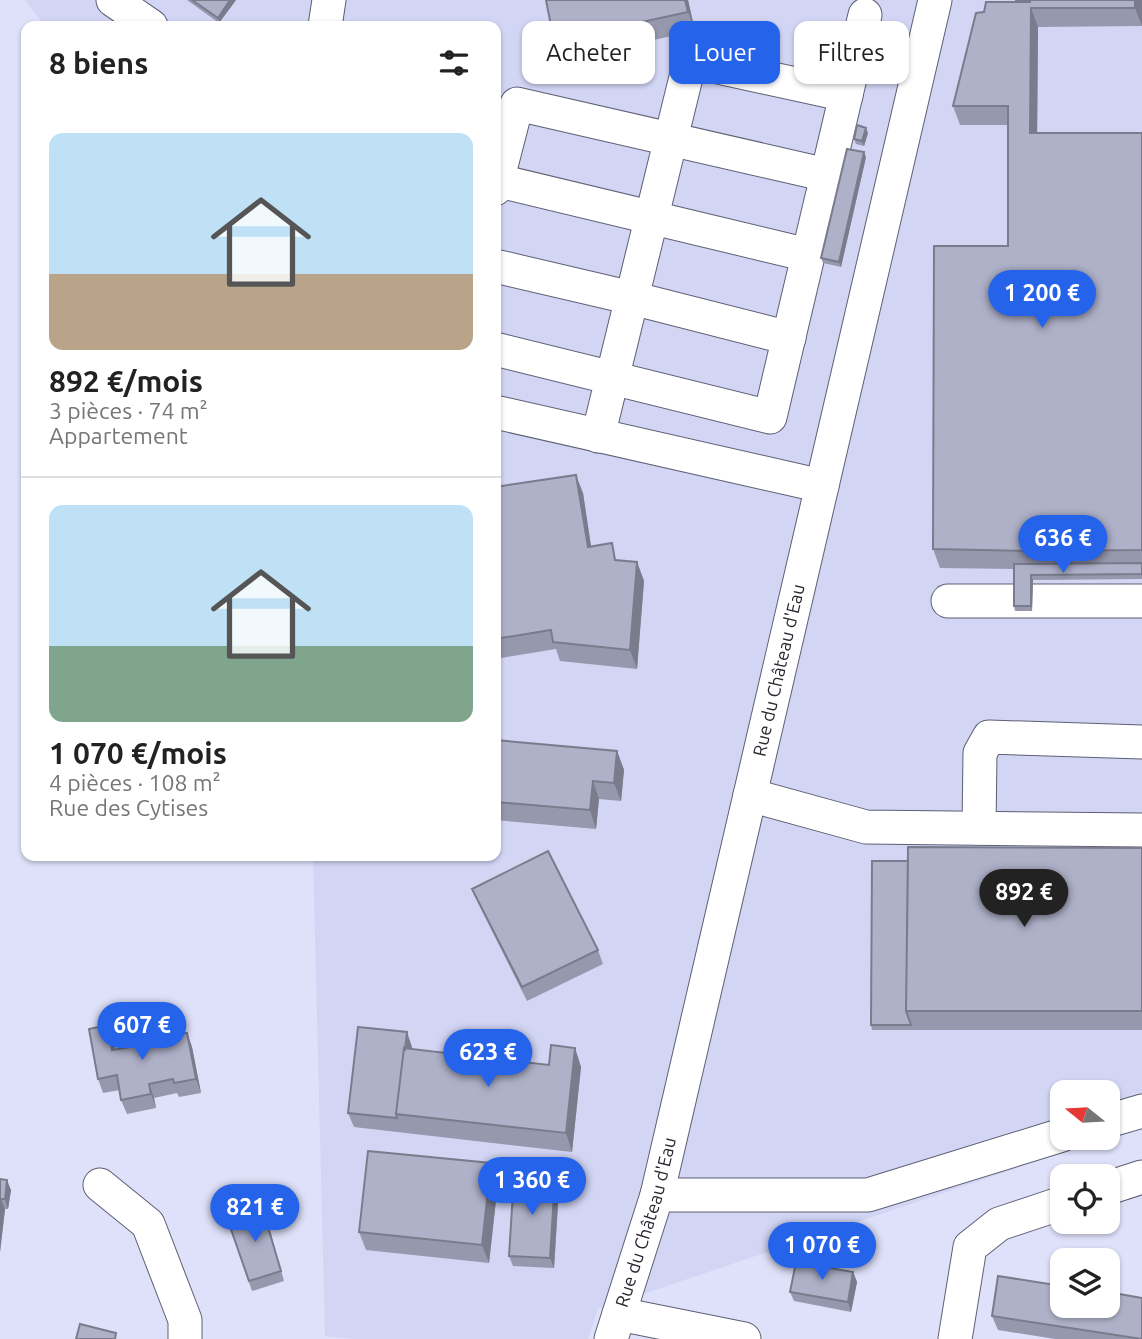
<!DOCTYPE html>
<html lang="fr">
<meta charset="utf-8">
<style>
:root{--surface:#fff;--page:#f6f6f6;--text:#222;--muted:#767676;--line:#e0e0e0;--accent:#2563eb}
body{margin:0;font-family:Ubuntu,sans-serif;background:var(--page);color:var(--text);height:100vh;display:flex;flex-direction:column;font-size:26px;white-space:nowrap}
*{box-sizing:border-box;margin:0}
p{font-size:23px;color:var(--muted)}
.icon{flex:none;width:38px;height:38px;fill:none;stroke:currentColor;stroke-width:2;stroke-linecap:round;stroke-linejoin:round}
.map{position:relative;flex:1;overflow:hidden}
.panel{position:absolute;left:21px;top:21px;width:480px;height:840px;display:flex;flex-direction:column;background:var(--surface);border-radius:14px;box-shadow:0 2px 5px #0004}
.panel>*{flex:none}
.guide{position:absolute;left:522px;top:21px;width:514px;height:63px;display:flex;gap:14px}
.needle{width:46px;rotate:288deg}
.buttons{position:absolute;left:1050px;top:1080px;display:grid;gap:14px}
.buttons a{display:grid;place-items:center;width:70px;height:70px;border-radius:14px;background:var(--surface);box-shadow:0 2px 5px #0004;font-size:35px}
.price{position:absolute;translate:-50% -60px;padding:0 16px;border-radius:24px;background:var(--accent);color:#fff;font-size:23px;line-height:46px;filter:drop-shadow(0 2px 4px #0008)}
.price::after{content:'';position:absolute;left:50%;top:42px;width:21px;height:16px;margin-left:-10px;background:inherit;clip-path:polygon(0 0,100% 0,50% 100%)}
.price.current{background:#222;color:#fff}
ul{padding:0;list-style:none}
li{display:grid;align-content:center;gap:14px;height:371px;padding:0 28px}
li+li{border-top:2px solid var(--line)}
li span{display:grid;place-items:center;height:217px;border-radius:14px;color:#555}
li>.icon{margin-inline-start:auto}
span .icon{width:126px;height:126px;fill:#fffc;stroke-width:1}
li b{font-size:30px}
h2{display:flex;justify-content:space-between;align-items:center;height:84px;padding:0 28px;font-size:30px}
.chip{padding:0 24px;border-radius:14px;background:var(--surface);box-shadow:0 2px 5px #0004;font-size:24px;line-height:63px}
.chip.current{background:var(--accent);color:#fff}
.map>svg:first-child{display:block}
.built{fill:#d2d5f4}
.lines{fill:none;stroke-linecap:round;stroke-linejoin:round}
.minor-casing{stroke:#5d5f73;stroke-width:35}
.minor{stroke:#fff;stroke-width:33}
.wall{fill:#9698ad}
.shaded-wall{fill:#7a7c8d}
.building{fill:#afb1c9;stroke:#7a7c8d;stroke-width:2}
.labels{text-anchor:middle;stroke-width:6;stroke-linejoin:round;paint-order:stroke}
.street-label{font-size:18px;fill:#282831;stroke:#edeffd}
</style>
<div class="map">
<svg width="1142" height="1339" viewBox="0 0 1142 1339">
<rect width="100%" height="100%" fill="#dee1f9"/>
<path class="built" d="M25,0H1142V1126L1108,1137V1092H1062V1138H1107L598,1309L588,1339H355L325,1336L313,856H495V26H45Z"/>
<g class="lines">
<defs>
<g id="minor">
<path d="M113,0L151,26"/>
<path d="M325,26L329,0"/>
<path d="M846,95L865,15"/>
<path d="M495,180L808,255"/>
<path d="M495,189L517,104L827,175"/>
<path d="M495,266L632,298L789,338"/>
<path d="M495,349L770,417L846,95L690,61L598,436"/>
<path d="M495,412L822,486"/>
<path d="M948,601H1142"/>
<path d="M750,795L866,827L1142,830"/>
<path d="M979,828L980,753L989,737L1142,742"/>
<path d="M1108,1121L1142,1111"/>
<path d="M100,1185L148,1224L185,1320V1339"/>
<path d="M1108,1188L1142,1177"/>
<path d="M657,1195H868L1062,1135"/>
<path d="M619,1314L744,1339"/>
<path id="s1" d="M611,1339L657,1195L935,0"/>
<path d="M955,1339L970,1247L999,1224L1062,1203"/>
</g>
</defs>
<use href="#minor" class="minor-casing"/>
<use href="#minor" class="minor"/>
</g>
<path class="wall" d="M187,0H236L219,23Z
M688,0L695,31L561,60L554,41Z
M1016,0H1142V26L1038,27L1037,133H1142V579L1033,580L1032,611H1015L1014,606V569L940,568L933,549L1008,246V125H960L953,106L984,12L1016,2Z
M868,133L864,146L856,144L854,139Z
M866,157L841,267L823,263L821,258Z
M495,487L583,493L591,547L618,560L637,562L644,581L637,669L560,661L556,649L495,659Z
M495,740L617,751L624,770L621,801L599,799L596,829L495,820Z
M1142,848V1030H872L871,1025L908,861Z
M472,889L598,950L603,964L527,1001L478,903Z
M187,1033L192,1047L201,1093L179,1097L177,1093L154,1098L156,1108L127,1114L121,1100L120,1090L103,1093L98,1079L113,1040L115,1050L165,1041Z
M412,1047V1049L549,1065L575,1048L581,1067L572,1152L354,1127L348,1113Z
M491,1163L498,1182L489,1263L366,1250L359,1232Z
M555,1178L559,1188L554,1268L513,1266L509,1256Z
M0,1179L11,1190L8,1209H5L0,1252Z
M266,1216L284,1281L252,1291L227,1218Z
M853,1272L857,1282L851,1312L794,1301L790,1292Z
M992,1316L1142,1339H1055L998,1330Z"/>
<path class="shaded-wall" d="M231,0H236L219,23L218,18Z
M685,0H688L695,31L688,12Z
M1135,0H1142V26L1135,8Z
M1031,8L1038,27L1037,152L1030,133Z
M866,128L868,133L864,146L862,141Z
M864,152L866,157L841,267L839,262Z
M576,475L583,493L594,566L588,547Z
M637,562L644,581L637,669L630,650Z
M1031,575L1033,580L1032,611L1031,606Z
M617,751L624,770L621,801L614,783Z
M593,781L599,799L596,829L590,810Z
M108,1025L113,1040L117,1064L112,1050Z
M407,1032L412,1047L405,1115L398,1114Z
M187,1033L192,1047L201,1093L196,1079Z
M575,1048L581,1067L572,1152L566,1133Z
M149,1084L154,1098L156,1108L151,1094Z
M491,1163L498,1182L489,1263L482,1245Z
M555,1178L559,1188L554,1268L550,1258Z
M7,1180L11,1190L8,1209L5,1199Z
M1,1199L5,1209L0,1252V1211Z
M853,1272L857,1282L851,1312L848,1302Z"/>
<path class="building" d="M192,0H230L218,18Z
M546,0H685L688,12L554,41Z
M1016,0H1030V2H1016Z
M1030,0H1135V8H1031L1030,133H1142V550L1026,551L933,549L934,246H1008V106H953L976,13L984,12L986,2H1030Z
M857,125L866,128L862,141L854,139Z
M847,149L864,152L839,262L821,258Z
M576,475L588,547L612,543L615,560L637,562L630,650L553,642L551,630L495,639V487Z
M1142,563V574L1031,575V606H1014V564Z
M495,740L617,751L614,783L593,781L590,810L495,802Z
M908,847L1142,848V1011H906Z
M548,851L598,950L522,987L472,889Z
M872,861H908L906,1011L911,1025H871Z
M108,1025L112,1050L165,1041L164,1037L187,1033L196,1079L174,1083L173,1079L149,1084L151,1094L121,1100L117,1075L98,1079L89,1029Z
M358,1027L407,1032L405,1049L404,1048L396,1114L397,1118L348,1113Z
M551,1045L575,1048L566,1133L396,1114L404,1048L549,1065Z
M368,1151L491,1163L482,1245L359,1232Z
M514,1176L555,1178L550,1258L509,1256Z
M0,1179L7,1180L5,1199H1L0,1211Z
M262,1207L281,1271L249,1281L227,1218Z
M796,1262L853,1272L848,1302L790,1292Z
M998,1276L1062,1286V1306H1108V1292L1142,1298V1339L992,1316Z
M80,1324L116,1333L115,1339H76Z"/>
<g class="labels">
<g class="street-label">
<text dy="6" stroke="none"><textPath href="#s1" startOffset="690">Rue du Château d'Eau</textPath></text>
<text dy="6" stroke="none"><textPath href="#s1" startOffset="122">Rue du Château d'Eau</textPath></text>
</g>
</g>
</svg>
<div class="buttons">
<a><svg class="needle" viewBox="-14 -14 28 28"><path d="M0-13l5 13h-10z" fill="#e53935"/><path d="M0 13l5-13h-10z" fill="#767676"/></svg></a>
<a><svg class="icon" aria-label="locate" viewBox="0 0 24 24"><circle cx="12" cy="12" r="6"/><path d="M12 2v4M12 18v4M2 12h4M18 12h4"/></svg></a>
<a><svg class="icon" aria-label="layers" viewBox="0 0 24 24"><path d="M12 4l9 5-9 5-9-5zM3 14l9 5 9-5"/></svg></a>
</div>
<b class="price" style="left:1042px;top:330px">1 200 €</b>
<b class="price" style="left:1063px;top:575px">636 €</b>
<b class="price current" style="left:1024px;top:929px">892 €</b>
<b class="price" style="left:142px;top:1062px">607 €</b>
<b class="price" style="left:488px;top:1089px">623 €</b>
<b class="price" style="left:532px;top:1217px">1 360 €</b>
<b class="price" style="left:255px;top:1244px">821 €</b>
<b class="price" style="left:822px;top:1282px">1 070 €</b>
<div class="guide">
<a class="chip">Acheter</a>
<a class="chip current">Louer</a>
<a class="chip">Filtres</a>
</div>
<section class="panel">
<h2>8 biens<svg class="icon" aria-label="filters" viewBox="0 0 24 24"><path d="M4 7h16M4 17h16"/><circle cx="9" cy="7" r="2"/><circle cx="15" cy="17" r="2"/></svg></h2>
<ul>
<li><span style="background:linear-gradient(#bfe0f5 65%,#b9a48a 0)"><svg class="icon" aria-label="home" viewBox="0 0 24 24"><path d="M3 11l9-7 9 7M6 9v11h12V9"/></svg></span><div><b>892 €/mois</b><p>3 pièces · 74 m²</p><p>Appartement</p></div></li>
<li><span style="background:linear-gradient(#bfe0f5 65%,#7fa58c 0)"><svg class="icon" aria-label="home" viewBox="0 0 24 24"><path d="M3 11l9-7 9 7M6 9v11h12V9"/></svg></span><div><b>1 070 €/mois</b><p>4 pièces · 108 m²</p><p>Rue des Cytises</p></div></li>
</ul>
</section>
</div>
